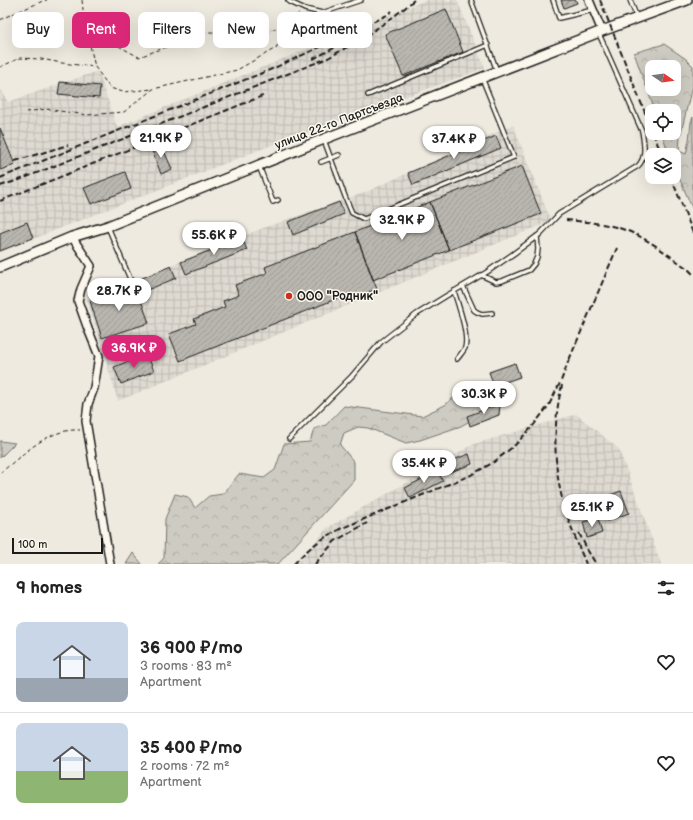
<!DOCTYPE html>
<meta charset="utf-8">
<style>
:root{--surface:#fff;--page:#f6f6f6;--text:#222;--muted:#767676;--line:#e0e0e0;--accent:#db2777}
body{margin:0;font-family:"Balsamiq Sans",sans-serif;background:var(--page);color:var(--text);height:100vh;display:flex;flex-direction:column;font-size:15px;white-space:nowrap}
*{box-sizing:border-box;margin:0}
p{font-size:13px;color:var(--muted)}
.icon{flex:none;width:22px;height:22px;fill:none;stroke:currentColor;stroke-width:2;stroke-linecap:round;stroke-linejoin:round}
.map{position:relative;height:564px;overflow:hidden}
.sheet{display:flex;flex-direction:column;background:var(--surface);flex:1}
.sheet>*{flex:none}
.hud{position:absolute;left:12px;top:12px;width:400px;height:36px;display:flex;gap:8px}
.needle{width:26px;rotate:103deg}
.controls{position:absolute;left:645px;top:60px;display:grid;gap:8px}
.controls a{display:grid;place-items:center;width:36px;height:36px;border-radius:8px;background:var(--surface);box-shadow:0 4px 16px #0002;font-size:20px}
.scale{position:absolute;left:12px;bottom:10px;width:91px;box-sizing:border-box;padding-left:4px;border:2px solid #1c1c1c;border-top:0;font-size:11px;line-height:14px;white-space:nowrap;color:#1c1c1c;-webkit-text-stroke:3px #fbf7ec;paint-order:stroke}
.price{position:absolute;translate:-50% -34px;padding:0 9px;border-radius:14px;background:#fff;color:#222;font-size:13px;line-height:26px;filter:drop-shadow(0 1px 2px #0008)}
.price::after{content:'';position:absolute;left:50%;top:24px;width:12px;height:9px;margin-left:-6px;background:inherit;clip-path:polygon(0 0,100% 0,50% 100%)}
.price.active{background:var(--accent);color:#fff}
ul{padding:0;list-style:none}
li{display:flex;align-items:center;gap:12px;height:100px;padding:0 16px}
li+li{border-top:1px solid var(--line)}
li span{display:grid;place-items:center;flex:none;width:112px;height:80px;border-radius:8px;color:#555}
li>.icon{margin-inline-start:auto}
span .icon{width:48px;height:48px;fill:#fffc;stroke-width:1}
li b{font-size:17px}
h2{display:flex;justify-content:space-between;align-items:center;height:48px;padding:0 16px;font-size:17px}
.pill{padding:0 14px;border-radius:8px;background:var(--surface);box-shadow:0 4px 16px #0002;font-size:14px;line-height:36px}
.pill.active{background:var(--accent);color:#fff}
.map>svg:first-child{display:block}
.industrial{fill:url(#industrial-grid)}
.forest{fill:url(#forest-crowns);stroke:#75746f;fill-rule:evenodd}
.building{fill:url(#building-hatch);stroke:#1c1c1c}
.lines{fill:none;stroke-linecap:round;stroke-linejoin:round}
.service-casing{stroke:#1c1c1c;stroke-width:6}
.minor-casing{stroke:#1c1c1c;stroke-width:10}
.tertiary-casing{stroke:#1c1c1c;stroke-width:12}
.path{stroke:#1c1c1c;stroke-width:1;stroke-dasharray:4 3;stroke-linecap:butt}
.service{stroke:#fbf7ec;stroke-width:3.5}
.minor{stroke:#fbf7ec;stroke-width:7}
.tertiary{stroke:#fbf7ec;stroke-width:9}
.rail{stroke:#1c1c1c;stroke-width:2;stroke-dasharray:6 3;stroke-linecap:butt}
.poi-dot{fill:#c8321e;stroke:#fbf7ec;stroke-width:1.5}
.labels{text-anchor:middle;stroke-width:3;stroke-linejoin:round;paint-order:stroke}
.street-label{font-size:12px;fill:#1c1c1c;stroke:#fbf7ec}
.poi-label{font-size:12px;font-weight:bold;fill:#1c1c1c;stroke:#fbf7ec;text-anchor:start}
</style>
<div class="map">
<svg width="693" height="564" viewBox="0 0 693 564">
<defs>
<pattern id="industrial-grid" width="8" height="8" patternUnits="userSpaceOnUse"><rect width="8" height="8" fill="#dedad1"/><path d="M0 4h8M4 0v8" fill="none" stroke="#bebab3"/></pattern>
<pattern id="forest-crowns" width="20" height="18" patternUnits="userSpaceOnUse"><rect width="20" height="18" fill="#ceccc2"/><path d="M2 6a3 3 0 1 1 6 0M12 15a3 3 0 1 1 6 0" fill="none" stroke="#b0afa6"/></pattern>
<pattern id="building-hatch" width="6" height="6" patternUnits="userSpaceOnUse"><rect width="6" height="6" fill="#b9b6af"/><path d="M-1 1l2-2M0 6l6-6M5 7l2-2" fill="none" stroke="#9e9c96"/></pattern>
</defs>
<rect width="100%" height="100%" fill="#eeeadf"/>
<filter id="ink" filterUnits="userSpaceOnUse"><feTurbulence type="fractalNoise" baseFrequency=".025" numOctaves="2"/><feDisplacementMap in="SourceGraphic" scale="8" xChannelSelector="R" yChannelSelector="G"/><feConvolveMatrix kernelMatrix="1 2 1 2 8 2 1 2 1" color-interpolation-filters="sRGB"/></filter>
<g filter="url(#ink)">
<path class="industrial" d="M426,0H457L485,68L264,148L0,252V88L8,102L98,71L117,127Z
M513,125L551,221L118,401L87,299L263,228L366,192Z
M576,414L619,449L661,564H297L327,528L474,444Z"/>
<path class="forest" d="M664,44L686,59L693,66V82L680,137L679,151L686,154L689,140L691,122L693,117V210L674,166V155H669L662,133H674V111H655L634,53ZM652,67H674V89H652Z
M480,386L502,402L461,426L420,440L406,443L368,428L358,427L344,433L340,445L354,462V480L278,564H158L164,558L165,519L175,494L188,497L195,508L209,496L223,494L239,474L264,478L275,470L284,444L310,442L314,429L326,425L344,406L422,416L445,405L465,388Z
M0,441L15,443L0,458Z
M133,553L142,564H126Z"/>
<path class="building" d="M561,0H576L577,3L564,8Z
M446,9L463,52L403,76L385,34Z
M60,82L100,86L99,98L58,94Z
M0,128L15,165L0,170Z
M496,136L501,148L413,185L408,173Z
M161,144L172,169L161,174L151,148Z
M522,166L541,214L449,250L430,202Z
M125,172L131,189L91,204L84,188Z
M339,202L344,214L293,235L288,222Z
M430,202L449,250L373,280L355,232Z
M27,222L33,238L0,251V233Z
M355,232L377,289L353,298L351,293L180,361L169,334L196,324L194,319L225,307L223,301L239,295L235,285L267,273L265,267Z
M242,238L247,250L186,274L181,262Z
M171,266L176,278L145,291L140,279Z
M136,286L149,323L102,338L90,301Z
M147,354L154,371L121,384L114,367Z
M515,363L520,377L494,386L489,372Z
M500,404L499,415L470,426L467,416Z
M426,453L431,462L409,475L404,465Z
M469,454L472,464L448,473L445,463Z
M437,471L443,481L410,498L405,488Z
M621,491L629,513L607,521L600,499Z
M598,518L602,533L587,538L583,522Z"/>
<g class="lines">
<defs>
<path id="service" d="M288,0L290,2L305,9L322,13L361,0
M471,0L497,71
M553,0L559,18L593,10
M630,0L637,18
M368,95L488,45
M324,140L346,199L352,213L364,219L514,157L482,78
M321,162L339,155
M259,166L273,202L278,200
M108,227L131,281
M481,275L496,282L502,281L529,270L534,264L537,257L538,249L537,236
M463,286L474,310L477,312L482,314L492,313
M454,291C458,305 469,334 465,348C463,352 460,355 457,359
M289,439L352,376L381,342L417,314L446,296L487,272L513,254L540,234L559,214L638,166C647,157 644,143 642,131L599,34"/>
<path id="minor" d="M589,0L602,31
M72,237L91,266L81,289L78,301L88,329L99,356L94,388L88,404L86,421L110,564"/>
<path id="tertiary" d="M0,267L72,237L108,226L324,139L602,31L687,0"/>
</defs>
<use href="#service" class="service-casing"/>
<use href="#minor" class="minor-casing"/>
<use href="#tertiary" class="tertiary-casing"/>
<path class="path" d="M82,0L84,19L111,42L139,57L208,32L263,33L287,24L301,12
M84,19L95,67L110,88L123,92L153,89
M0,20L8,16L43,1L47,0
M0,67L20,58L41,59L62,63L95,67
M26,112L46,109L87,115L124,112L153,89L237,70L276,48L287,24
M0,473C23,455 48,428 80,430"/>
<use href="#service" class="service"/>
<use href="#minor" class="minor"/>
<use href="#tertiary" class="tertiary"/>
<path class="rail" d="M600,0L652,130
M313,59L338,46
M653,133L662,155
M15,161L68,145
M671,177L693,233
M0,178L272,69L320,47L387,15L392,11
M40,185L265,95
M0,186L19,180L328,58C358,41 388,23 414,0
M0,201L45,183
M566,220C586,222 606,223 625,230C648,238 668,255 688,269L693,274
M569,360L617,248
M562,385C560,394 558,403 557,413C554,441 555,470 562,498C568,521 577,542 586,564
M579,533L588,551L596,564
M294,564C308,548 321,539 340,529L471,475L494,462L515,445L533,426L549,405L561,381L570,357
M315,564L335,541L367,523"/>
</g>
</g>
<circle class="poi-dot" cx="289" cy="296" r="4"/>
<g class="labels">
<g class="street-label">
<text transform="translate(339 121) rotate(-21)" y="4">улица 22-го Партсъезда</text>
</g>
<g class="poi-label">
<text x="297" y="300">ООО "Родник"</text>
</g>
</g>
</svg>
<div class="controls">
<a><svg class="needle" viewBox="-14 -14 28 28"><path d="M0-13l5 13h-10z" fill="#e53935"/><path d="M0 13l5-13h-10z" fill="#767676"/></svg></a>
<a><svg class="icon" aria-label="locate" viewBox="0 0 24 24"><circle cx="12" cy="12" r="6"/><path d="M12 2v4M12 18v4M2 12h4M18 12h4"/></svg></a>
<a><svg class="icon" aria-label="layers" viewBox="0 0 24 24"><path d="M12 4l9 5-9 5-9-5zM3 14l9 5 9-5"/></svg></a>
</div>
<div class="scale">100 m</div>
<b class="price" style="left:161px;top:159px">21.9K ₽</b>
<b class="price" style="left:454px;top:160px">37.4K ₽</b>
<b class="price" style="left:402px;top:241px">32.9K ₽</b>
<b class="price" style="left:214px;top:256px">55.6K ₽</b>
<b class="price" style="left:119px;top:312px">28.7K ₽</b>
<b class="price active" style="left:134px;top:369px">36.9K ₽</b>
<b class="price" style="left:484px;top:415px">30.3K ₽</b>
<b class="price" style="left:424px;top:484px">35.4K ₽</b>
<b class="price" style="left:592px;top:528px">25.1K ₽</b>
<div class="hud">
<a class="pill">Buy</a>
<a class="pill active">Rent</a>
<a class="pill">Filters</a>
<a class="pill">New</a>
<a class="pill">Apartment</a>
</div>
</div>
<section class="sheet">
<h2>9 homes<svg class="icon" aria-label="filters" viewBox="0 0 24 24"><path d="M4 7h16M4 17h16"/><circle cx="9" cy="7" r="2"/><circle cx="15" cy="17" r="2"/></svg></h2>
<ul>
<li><span style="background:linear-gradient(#c9d6e8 70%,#9aa5b1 0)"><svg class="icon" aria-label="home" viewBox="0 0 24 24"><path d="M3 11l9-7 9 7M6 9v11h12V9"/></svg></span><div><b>36 900 ₽/mo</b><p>3 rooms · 83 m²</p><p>Apartment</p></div><svg class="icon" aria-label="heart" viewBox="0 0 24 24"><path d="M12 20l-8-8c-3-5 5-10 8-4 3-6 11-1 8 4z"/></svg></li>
<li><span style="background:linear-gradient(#c9d6e8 60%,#8fb573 0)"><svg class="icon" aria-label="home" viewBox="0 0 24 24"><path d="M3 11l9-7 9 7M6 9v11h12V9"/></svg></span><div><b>35 400 ₽/mo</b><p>2 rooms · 72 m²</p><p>Apartment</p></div><svg class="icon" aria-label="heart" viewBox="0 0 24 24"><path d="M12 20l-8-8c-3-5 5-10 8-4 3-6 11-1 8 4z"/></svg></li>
</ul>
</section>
